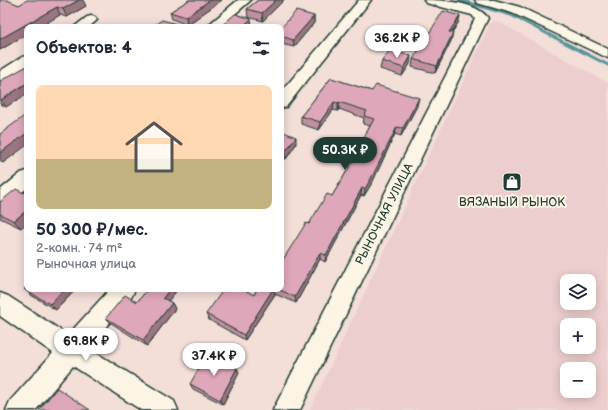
<!DOCTYPE html>
<html lang="ru">
<meta charset="utf-8">
<style>
:root{--surface:#fff;--page:#f6f6f7;--text:#1f2937;--muted:#747a83;--line:#e0e1e3;--accent:#1f3d34}
body{margin:0;font-family:"Balsamiq Sans",sans-serif;background:var(--page);color:var(--text);height:100vh;display:flex;flex-direction:column;font-size:15px;white-space:nowrap}
*{box-sizing:border-box;margin:0}
p{font-size:13px;color:var(--muted)}
.icon{flex:none;width:22px;height:22px;fill:none;stroke:currentColor;stroke-width:2;stroke-linecap:round;stroke-linejoin:round}
.map{position:relative;flex:1;overflow:hidden}
.sheet{position:absolute;left:24px;top:24px;width:260px;height:268px;display:flex;flex-direction:column;background:var(--surface);border-radius:8px;box-shadow:0 2px 10px #0003}
.sheet>*{flex:none}
.tools{position:absolute;left:560px;top:274px;display:grid;gap:8px}
.tools a{display:grid;place-items:center;width:36px;height:36px;border-radius:8px;background:var(--surface);box-shadow:0 2px 10px #0003;font-size:20px}
.price{position:absolute;translate:-50% -34px;padding:0 9px;border-radius:14px;background:#fff;color:#222;font-size:13px;line-height:26px;filter:drop-shadow(0 1px 2px #0008)}
.price::after{content:'';position:absolute;left:50%;top:24px;width:12px;height:9px;margin-left:-6px;background:inherit;clip-path:polygon(0 0,100% 0,50% 100%)}
.price.on{background:var(--accent);color:#fff}
ul{padding:0;list-style:none}
li{display:grid;align-content:center;gap:8px;height:212px;padding:0 12px}
li+li{border-top:1px solid var(--line)}
li span{display:grid;place-items:center;height:124px;border-radius:8px;color:#555}
li>.icon{margin-inline-start:auto}
span .icon{width:72px;height:72px;fill:#fffc;stroke-width:1}
li b{font-size:17px}
h2{display:flex;justify-content:space-between;align-items:center;height:48px;padding:0 12px;font-size:17px}
.map>svg:first-child{display:block}
.built{fill:#edcecf;fill-rule:evenodd}
.lines{fill:none;stroke-linecap:round;stroke-linejoin:round}
.stream{stroke:#5a959a;stroke-width:3}
.minor-casing{stroke:#1f3d34;stroke-width:3}
.minor{fill:#fcf5e5;fill-rule:evenodd}
.wall{fill:#c090a0;stroke:#1f3d34}
.shaded-wall{fill:#9c7582;stroke:#1f3d34}
.building{fill:#dfa7ba;stroke:#1f3d34}
.labels{text-anchor:middle;stroke-width:4;stroke-linejoin:round;paint-order:stroke}
.poi-label{font-size:12px;fill:#1f3d34;stroke:#fcf5e5}
.street-label{font-size:12px;fill:#1f3d34;stroke:#fcf5e5}
</style>
<div class="map">
<svg width="608" height="410" viewBox="0 0 608 410">
<rect width="100%" height="100%" fill="#f3ded8"/>
<filter id="ink" filterUnits="userSpaceOnUse"><feTurbulence type="fractalNoise" baseFrequency=".025" numOctaves="2"/><feDisplacementMap in="SourceGraphic" scale="8" xChannelSelector="R" yChannelSelector="G"/><feConvolveMatrix kernelMatrix="1 2 1 2 8 2 1 2 1" color-interpolation-filters="sRGB"/></filter>
<g filter="url(#ink)">
<path class="built" d="M497,21L608,83V410H310L491,22ZM567,281H589V303H567ZM567,325H589V347H567ZM567,369H589V391H567Z"/>
<g class="lines">
<path class="stream" d="M459,0L511,15L608,65"/>
<defs>
<path id="minor" d="M238,0H251L220,27H206Z
M359,0H371L286,107L281,108V92Z
M424,0C442,0 477,2 488,18L300,410H273L475,19L472,15L426,3Z
M475,0H494L520,7L608,49V58L512,13L477,3Z
M91,16L95,17L97,20L89,27H74L87,17Z
M27,56V66L5,80L0,81V71L22,57Z
M27,171V188L7,205L0,207V190L21,173Z
M110,289H135L132,296L88,348L174,401L178,410H141L73,366L36,410H6L10,401L53,353L0,316V293L8,296L68,335Z"/>
</defs>
<use href="#minor" class="minor-casing"/>
<use href="#minor" class="minor"/>
</g>
<path class="wall" d="M0,0L19,5L86,6L67,17L60,15L27,27V34L0,50Z
M189,0H222L187,25L172,19L170,12Z
M258,0H284L263,21L248,17L247,9Z
M314,16V23L294,47L281,44V28Z
M460,16L458,23L452,33L451,41L435,73L412,67L413,59Z
M382,61L410,64L402,76L380,69Z
M331,78L417,106L401,136L395,134L373,181L364,196L361,195L325,262L320,259L296,303L275,294L245,340L209,320L206,314L254,295L257,289H281L284,258L309,224L332,196L356,156L357,150L370,126L363,124L364,118L339,109L338,111L333,110L319,130L301,124V116Z
M0,81L6,107L0,104Z
M281,131L296,144L286,159L281,158Z
M0,202L21,228L0,218Z
M24,289H76L56,310L31,295Z
M148,289H178L168,301L172,303L175,309L147,346L111,323L106,318L137,302Z
M237,368L239,373L223,404L193,389L190,384Z"/>
<path class="shaded-wall" d="M79,0H83L86,6L67,17L63,9Z
M210,0H222L187,25L186,17Z
M276,0H284L263,21L262,13Z
M57,7L60,15L40,27H27V34L0,50V39Z
M314,16V23L294,47L293,40Z
M460,16L458,23L447,40L449,32Z
M251,19L252,26L251,27H242Z
M453,33L451,41L435,73L437,66Z
M411,56L410,64L402,76L404,68Z
M27,83V94L6,107L1,100Z
M419,98L417,106L401,136L403,128Z
M334,102L333,110L319,130L320,122Z
M339,102V109L338,111V103Z
M397,127L395,134L373,181L364,196L365,189Z
M27,133V145L3,163L0,160V153Z
M296,137V144L286,159L285,152Z
M362,188L361,195L325,262L326,255Z
M27,210V223L21,228L14,221Z
M320,253V259L296,303L295,297Z
M64,289H76L56,310L50,304Z
M170,289H178L166,304L163,298Z
M273,289H274L275,294L245,340L244,335Z
M172,303L175,309L147,346L143,340Z
M237,368L239,373L223,404L220,400Z"/>
<path class="building" d="M0,0H7L19,5L27,0H79L63,9L57,7L0,39Z
M189,0H210L186,17L170,12Z
M258,0H276L262,13L247,9Z
M296,11L314,16L293,40L281,36V28Z
M443,11L460,16L449,32L453,33L437,66L413,59Z
M235,14L251,19L242,27H220Z
M162,20L177,24L173,27H151Z
M390,50L411,56L404,68L382,61Z
M27,66V83L1,100L0,99V81Z
M331,78L372,91L376,85L419,98L403,128L397,127L374,173L365,189L362,188L326,255L320,253L295,297L278,289H281V256L284,258L306,223L309,224L327,194L332,196L359,151L357,150L374,119L364,116L367,111L339,102L338,103L334,102L320,122L301,116Z
M27,114V133L0,153V134Z
M281,131L296,137L285,152L281,150Z
M16,189L24,193L27,190V210L14,221L0,214V202Z
M27,286V289H64L50,304L24,289Z
M148,289H170L163,298L172,303L143,340L106,318L125,295L137,302Z
M224,289H243L254,295L257,289H273L244,335L206,314Z
M207,354L237,368L220,400L190,384Z
M57,388L90,410H39Z"/>
</g>
<defs>
<symbol id="shop-square" viewBox="-11 -11 22 22"><rect x="-9" y="-9" width="18" height="18" rx="4" fill="#1f3d34" stroke="#fcf5e5"/><path d="M-5-2.5h2.3a2.7 3.5 0 0 1 5.4 0H5L5.5 6h-11ZM-1.5-2.5h3a1.5 2.3 0 0 0-3 0Z" fill="#fff"/></symbol>
</defs>
<g fill-rule="evenodd">
<use href="#shop-square" x="501" y="171" width="22" height="22"/>
</g>
<g class="labels">
<g class="poi-label">
<text x="512" y="206">ВЯЗАНЫЙ РЫНОК</text>
</g>
<g class="street-label">
<text transform="translate(384 214) rotate(-63)" y="4">РЫНОЧНАЯ УЛИЦА</text>
</g>
</g>
</svg>
<div class="tools">
<a><svg class="icon" aria-label="layers" viewBox="0 0 24 24"><path d="M12 4l9 5-9 5-9-5zM3 14l9 5 9-5"/></svg></a>
<a>+</a>
<a>−</a>
</div>
<b class="price" style="left:397px;top:59px">36.2K ₽</b>
<b class="price on" style="left:345px;top:171px">50.3K ₽</b>
<b class="price" style="left:86px;top:362px">69.8K ₽</b>
<b class="price" style="left:214px;top:377px">37.4K ₽</b>
<section class="sheet">
<h2>Объектов: 4<svg class="icon" aria-label="filters" viewBox="0 0 24 24"><path d="M4 7h16M4 17h16"/><circle cx="9" cy="7" r="2"/><circle cx="15" cy="17" r="2"/></svg></h2>
<ul>
<li><span style="background:linear-gradient(#ffd9b3 60%,#c2b280 0)"><svg class="icon" aria-label="home" viewBox="0 0 24 24"><path d="M3 11l9-7 9 7M6 9v11h12V9"/></svg></span><div><b>50 300 ₽/мес.</b><p>2-комн. · 74 m²</p><p>Рыночная улица</p></div></li>
</ul>
</section>
</div>
